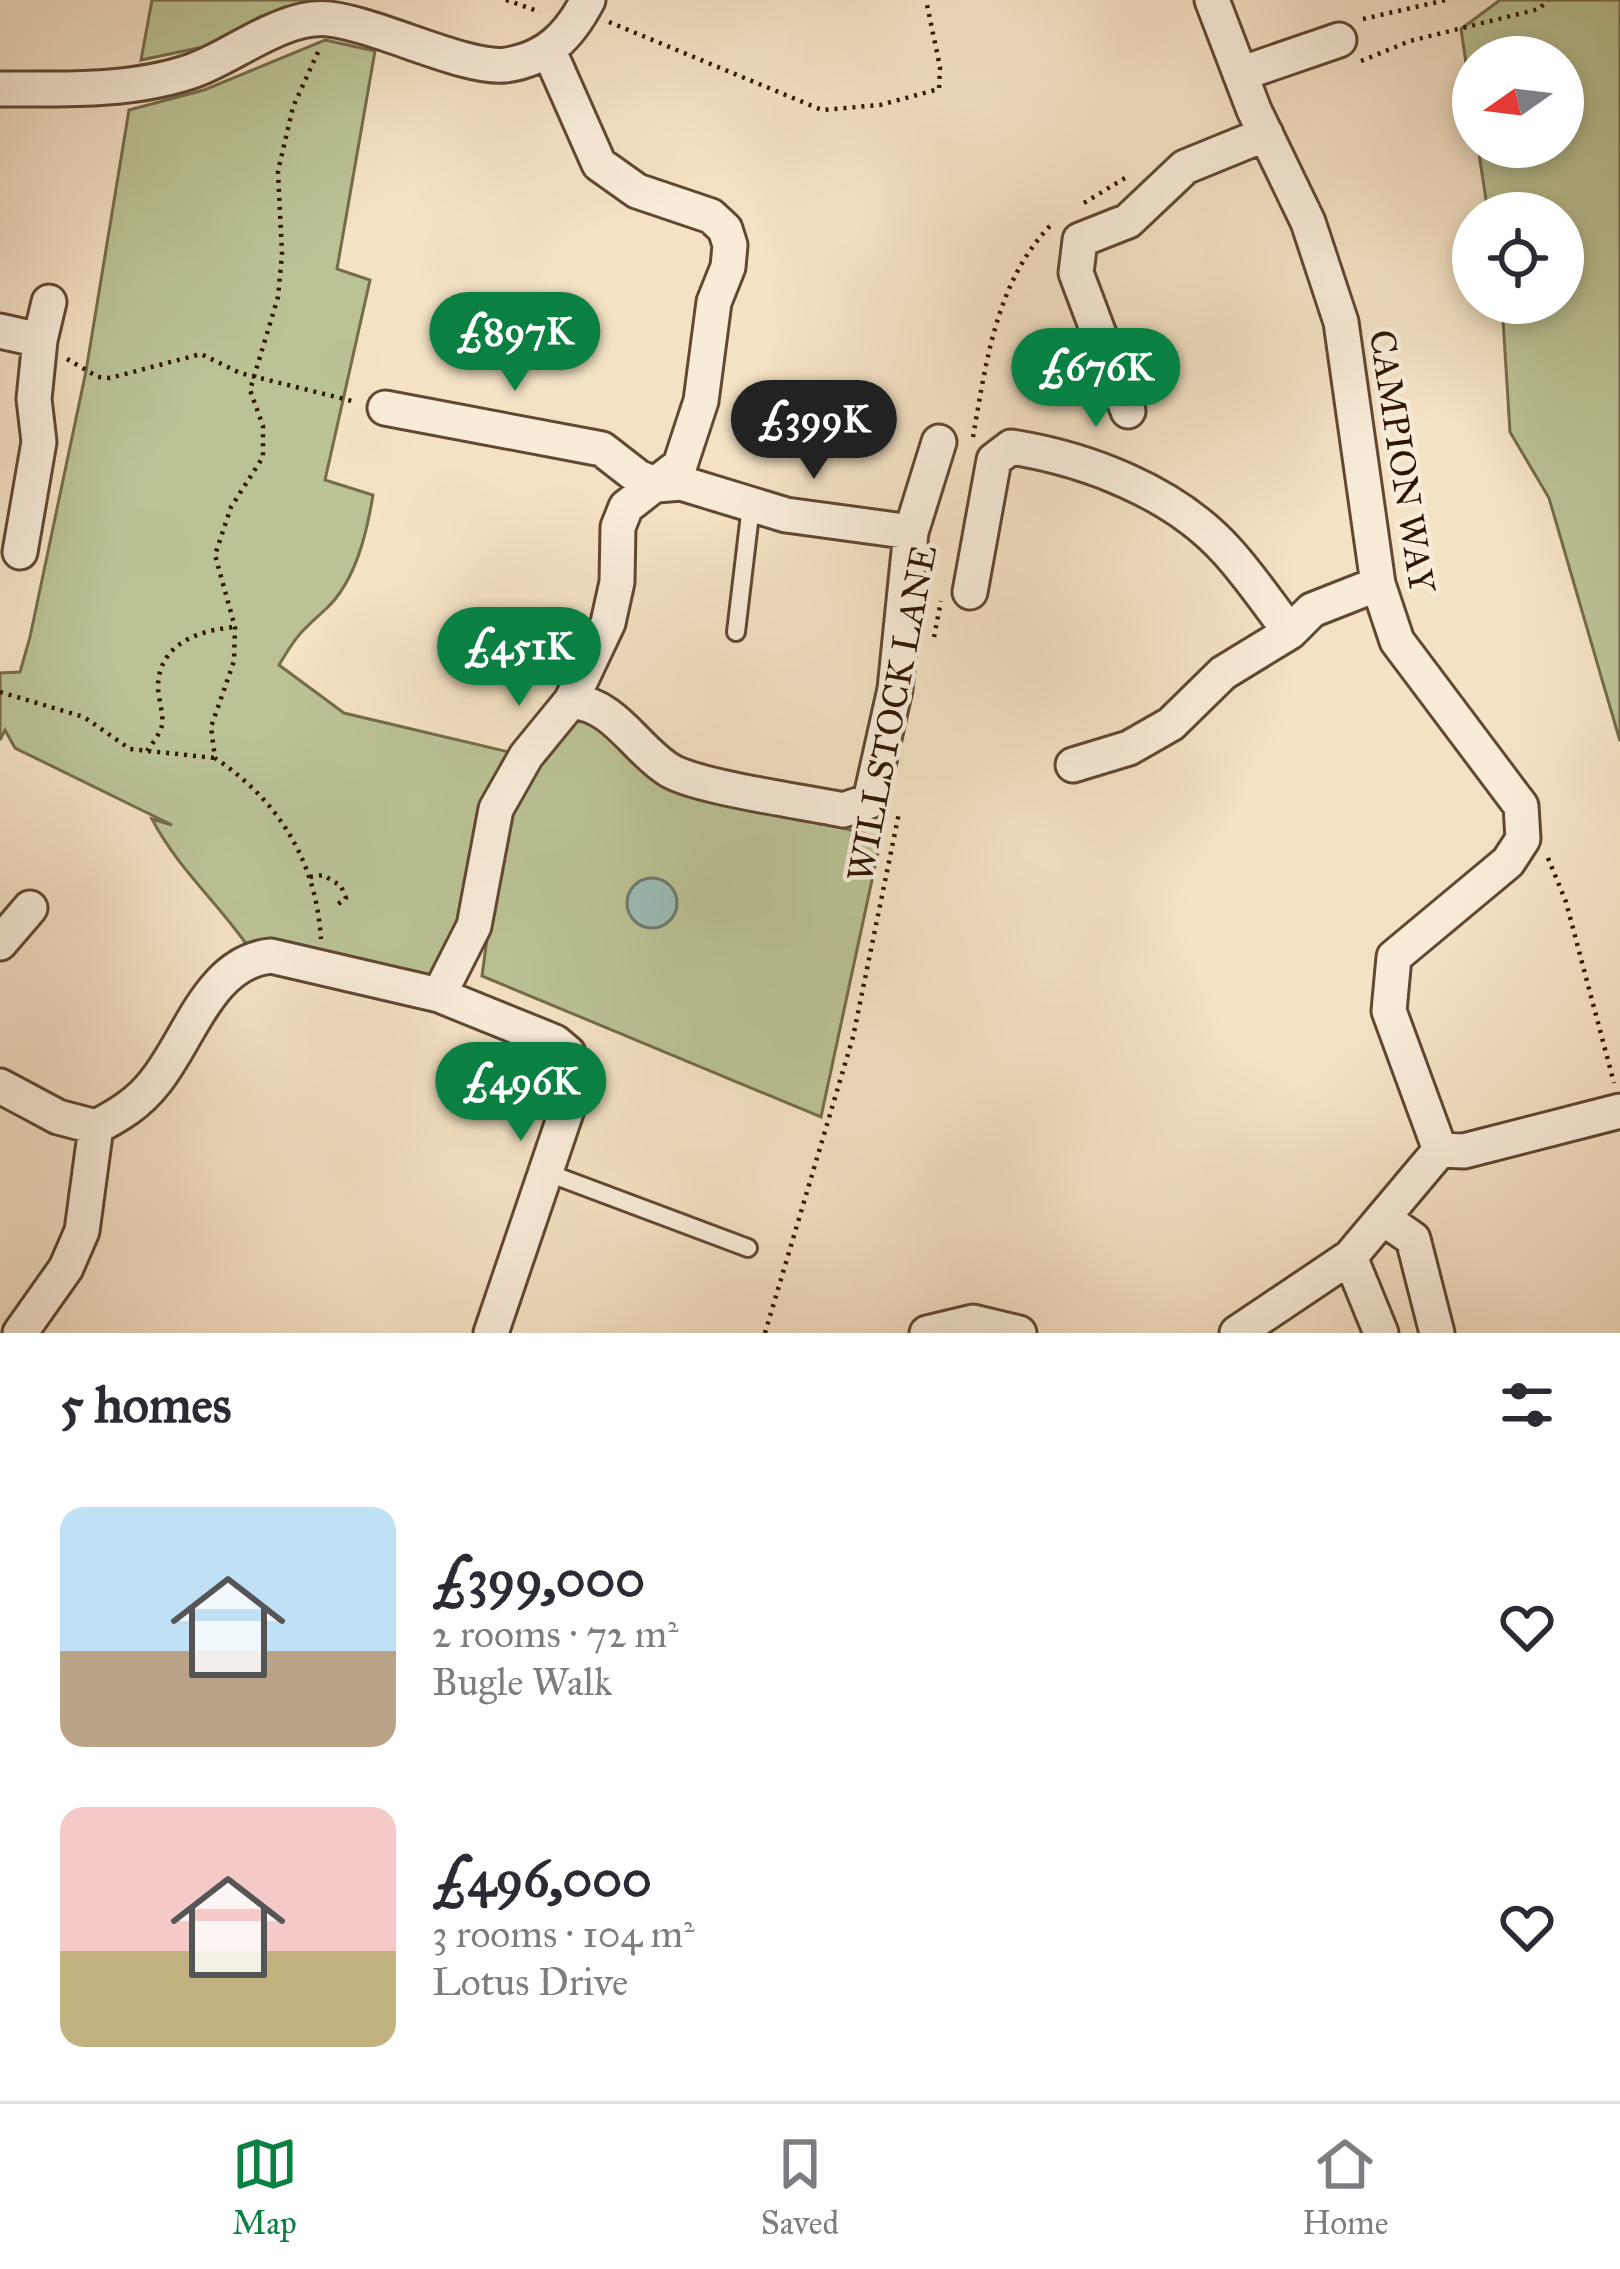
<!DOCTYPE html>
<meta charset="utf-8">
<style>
:root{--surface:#fff;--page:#f2f2f3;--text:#2b2b33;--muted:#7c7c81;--line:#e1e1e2;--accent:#0b8043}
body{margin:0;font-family:"IM FELL Great Primer",serif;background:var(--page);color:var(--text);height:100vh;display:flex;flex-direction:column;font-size:45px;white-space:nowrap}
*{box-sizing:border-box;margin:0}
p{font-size:39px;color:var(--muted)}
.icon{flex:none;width:66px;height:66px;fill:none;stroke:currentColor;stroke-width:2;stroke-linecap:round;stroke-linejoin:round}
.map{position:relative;height:1333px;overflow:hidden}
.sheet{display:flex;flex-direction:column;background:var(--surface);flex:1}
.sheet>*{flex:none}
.needle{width:78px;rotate:256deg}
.tools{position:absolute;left:1452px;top:36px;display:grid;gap:24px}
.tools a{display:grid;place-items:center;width:132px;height:132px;border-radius:50%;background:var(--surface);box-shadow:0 6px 18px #0003;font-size:60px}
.price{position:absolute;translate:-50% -102px;padding:0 27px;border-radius:42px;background:var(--accent);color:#fff;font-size:39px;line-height:78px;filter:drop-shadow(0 3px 6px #0008)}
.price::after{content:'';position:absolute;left:50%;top:72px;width:36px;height:27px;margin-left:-18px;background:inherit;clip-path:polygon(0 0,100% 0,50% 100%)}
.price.selected{background:#222;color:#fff}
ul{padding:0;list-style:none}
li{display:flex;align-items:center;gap:36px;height:300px;padding:0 60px}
li span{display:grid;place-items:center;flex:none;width:336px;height:240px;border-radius:24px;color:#555}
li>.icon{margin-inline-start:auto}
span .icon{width:144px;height:144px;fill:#fffc;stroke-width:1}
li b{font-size:51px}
h2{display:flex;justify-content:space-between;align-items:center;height:144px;padding:0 60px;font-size:51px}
.tab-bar{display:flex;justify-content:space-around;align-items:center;height:168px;border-top:3px solid var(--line);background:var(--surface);font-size:33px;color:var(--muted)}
.tab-bar a{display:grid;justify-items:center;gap:6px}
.tab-bar .selected{color:var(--accent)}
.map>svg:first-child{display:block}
.green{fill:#bbc395;stroke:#756c4a;stroke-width:3}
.water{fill:#9cbdb8;stroke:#707a6e;stroke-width:3}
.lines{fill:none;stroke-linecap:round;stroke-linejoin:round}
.lane-casing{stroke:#604831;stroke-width:22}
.street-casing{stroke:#604831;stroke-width:39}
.path{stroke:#2f1500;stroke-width:4.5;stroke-dasharray:3 6;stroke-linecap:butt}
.lane{stroke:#f8ecd9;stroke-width:16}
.street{stroke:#f8ecd9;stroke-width:33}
.labels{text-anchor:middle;stroke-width:9;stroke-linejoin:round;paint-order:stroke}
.street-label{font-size:36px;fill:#2f1500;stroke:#f8ecd9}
</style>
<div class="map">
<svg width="1620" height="1333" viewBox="0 0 1620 1333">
<rect width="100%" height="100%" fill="#f4e2c4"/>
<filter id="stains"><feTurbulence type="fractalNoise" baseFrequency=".00167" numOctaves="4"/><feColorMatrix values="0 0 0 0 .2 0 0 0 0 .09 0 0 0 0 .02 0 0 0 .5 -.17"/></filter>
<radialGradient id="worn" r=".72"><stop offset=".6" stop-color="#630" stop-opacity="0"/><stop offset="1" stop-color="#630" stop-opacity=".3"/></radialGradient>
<path class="green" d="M152,0H313L259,17L203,47L141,60Z
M1500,0H1620V741L1549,498L1510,432L1502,303H1563V213H1488L1478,147H1563V57H1473V111L1461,29Z
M325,40L375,51L337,269L370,280L325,480L373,495C367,532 356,580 327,608C301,632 298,633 279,665L344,713L526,756L439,995L254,955C222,906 179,871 152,819L172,825L15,748L5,730L0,740V673L20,672L30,637L86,371L129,110L204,90Z
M577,715L797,816L881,838L821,1117L482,976L501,834L524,777Z"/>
<path class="water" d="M627 903a25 25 0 1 1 50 0a25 25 0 1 1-50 0Z"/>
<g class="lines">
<defs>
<path id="lane" d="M736,632L751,506
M548,1173L748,1248"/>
<path id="street" d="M1212,0L1254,110L1308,222L1341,322L1378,584L1397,641L1521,806L1523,839L1508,862L1394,957L1389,1011L1440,1150L1350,1257L1237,1333
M1240,74L1339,40
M0,89C63,89 131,92 192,71C233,57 283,14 329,19C380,25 466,70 506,65C547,59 569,36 588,0
M0,331L40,340L49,302
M385,408L602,449L638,477L657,485L681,483L786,515L911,532
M1128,411L1076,273L1080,240L1128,221L1185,167L1266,134
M20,552L39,442L34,399L40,340
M970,592L994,460L1011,447C1087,459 1174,492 1227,551C1250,576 1269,605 1290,632
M571,701C616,705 634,748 669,770C696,787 805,802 843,810L870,801L895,689L911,532L939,442
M1073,765L1129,748L1171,724L1223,673L1290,632L1312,610L1378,584
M0,943L30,908
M439,995L474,926L496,809L526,756L571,701L608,623L617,582L618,527L626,507L680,465L701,401L714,302L728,267L730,245L725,229L711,216L637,191L599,164L549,51
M0,1086L58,1117L96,1127C119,1115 139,1103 155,1082C190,1039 209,962 271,956L439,995L555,1042L568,1053L576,1083L491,1333
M1440,1150L1464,1151L1620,1111
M1386,1220L1413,1239L1437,1333
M1350,1257L1381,1333
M20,1333L66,1268L82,1231L96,1127
M927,1333L973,1322L1019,1333"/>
</defs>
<use href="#lane" class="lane-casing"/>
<use href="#street" class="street-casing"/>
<path class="path" d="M506,0L540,12
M1363,19L1446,0
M609,22L822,110L880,105L939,89L940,67L926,0
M318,52L293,107L278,171L282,254L278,297L250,390L263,426V457L231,507L215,555L235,627L234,661L211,727L215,758C279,801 316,861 321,939
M1361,61L1410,41L1539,9L1548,0
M1084,203L1125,178
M67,359L98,377L110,378L201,354L240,373L356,402
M973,437C986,363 996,282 1050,226
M934,637L941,601
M0,692L84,717L130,749L215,758
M147,751C152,744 160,734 162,725C164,715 158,698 158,686C159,643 200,630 235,627
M1548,858L1566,902L1614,1083
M310,877L323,875L341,886L346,898L337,905
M765,1333L853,1037L899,813"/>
<use href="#lane" class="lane"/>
<use href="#street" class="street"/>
</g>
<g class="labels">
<g class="street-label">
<text transform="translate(1403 461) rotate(81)" y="13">CAMPION WAY</text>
<text transform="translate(891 713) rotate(-79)" y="13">WILLSTOCK LANE</text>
</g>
</g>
<rect width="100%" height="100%" filter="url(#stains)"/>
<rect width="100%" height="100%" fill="url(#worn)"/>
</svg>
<div class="tools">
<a><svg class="needle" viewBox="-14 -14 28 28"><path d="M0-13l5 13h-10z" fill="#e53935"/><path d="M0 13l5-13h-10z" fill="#7c7c81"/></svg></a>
<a><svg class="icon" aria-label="locate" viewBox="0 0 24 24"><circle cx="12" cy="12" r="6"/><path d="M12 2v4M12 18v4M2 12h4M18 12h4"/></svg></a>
</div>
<b class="price" style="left:515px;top:394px">£897K</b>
<b class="price" style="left:1096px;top:430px">£676K</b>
<b class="price selected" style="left:814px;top:482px">£399K</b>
<b class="price" style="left:519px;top:709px">£451K</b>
<b class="price" style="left:521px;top:1144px">£496K</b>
</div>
<section class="sheet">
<h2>5 homes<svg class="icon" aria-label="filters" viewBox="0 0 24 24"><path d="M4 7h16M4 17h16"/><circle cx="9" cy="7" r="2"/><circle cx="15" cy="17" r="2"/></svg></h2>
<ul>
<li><span style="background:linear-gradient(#bfe0f5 60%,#b9a48a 0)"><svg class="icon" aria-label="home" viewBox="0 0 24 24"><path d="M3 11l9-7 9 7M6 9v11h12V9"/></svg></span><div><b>£399,000</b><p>2 rooms · 72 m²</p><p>Bugle Walk</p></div><svg class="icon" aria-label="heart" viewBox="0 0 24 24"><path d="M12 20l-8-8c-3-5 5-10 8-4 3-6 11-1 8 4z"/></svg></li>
<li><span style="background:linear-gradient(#f6c9c9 60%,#c2b280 0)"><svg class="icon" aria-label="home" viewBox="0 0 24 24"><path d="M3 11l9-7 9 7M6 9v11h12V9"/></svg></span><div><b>£496,000</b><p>3 rooms · 104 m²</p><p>Lotus Drive</p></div><svg class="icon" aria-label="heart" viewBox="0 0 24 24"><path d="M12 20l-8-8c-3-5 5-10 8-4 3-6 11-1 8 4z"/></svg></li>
</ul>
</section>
<nav class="tab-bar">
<a class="selected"><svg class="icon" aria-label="map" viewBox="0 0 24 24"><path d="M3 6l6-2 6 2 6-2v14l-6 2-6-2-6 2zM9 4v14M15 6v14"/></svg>Map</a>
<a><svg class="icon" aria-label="saved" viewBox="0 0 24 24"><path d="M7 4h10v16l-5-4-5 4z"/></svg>Saved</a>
<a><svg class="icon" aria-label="home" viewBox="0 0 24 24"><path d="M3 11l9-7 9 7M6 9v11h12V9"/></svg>Home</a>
</nav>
